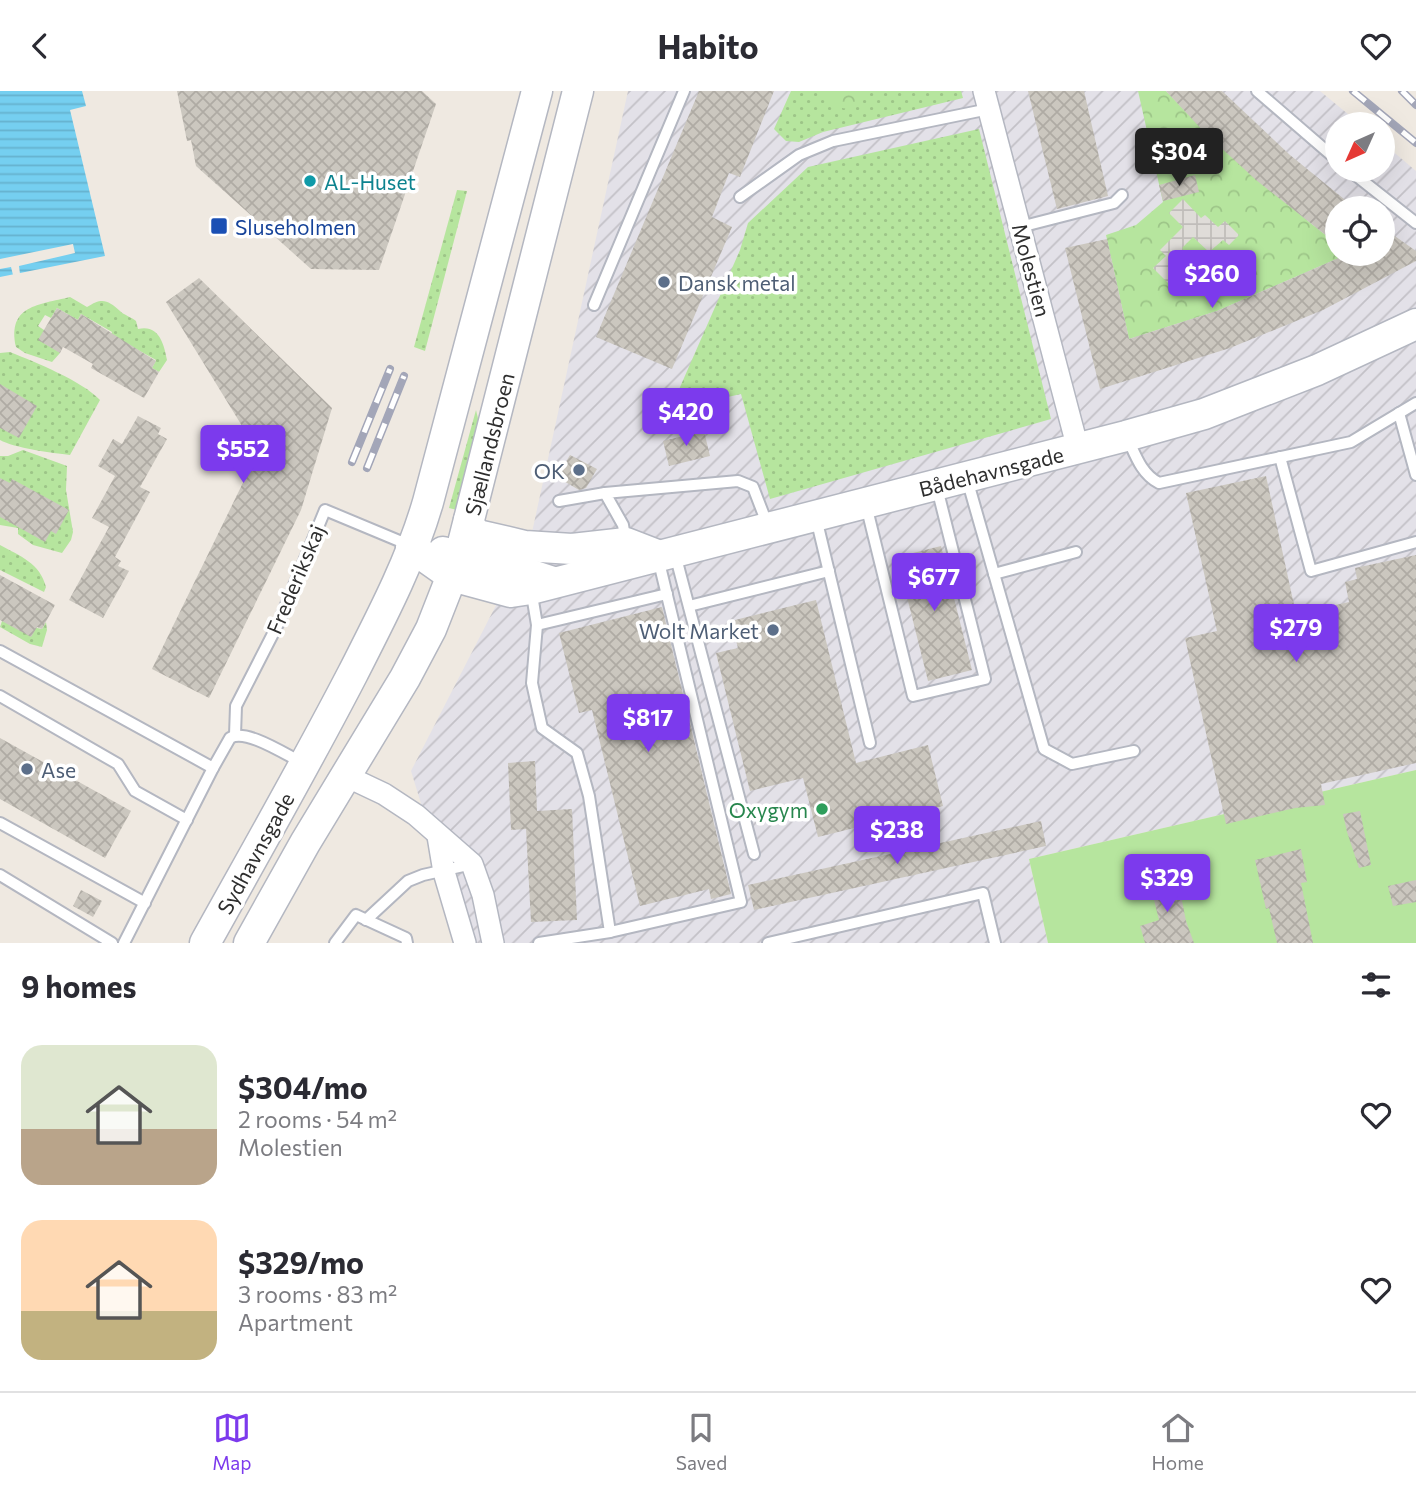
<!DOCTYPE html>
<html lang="en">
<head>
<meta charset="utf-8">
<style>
	body { margin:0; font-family:Commissioner,sans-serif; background:#f7f7f7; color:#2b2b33; height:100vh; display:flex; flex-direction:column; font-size:26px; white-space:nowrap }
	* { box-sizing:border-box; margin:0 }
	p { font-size:23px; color:#7c7c81 }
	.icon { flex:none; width:38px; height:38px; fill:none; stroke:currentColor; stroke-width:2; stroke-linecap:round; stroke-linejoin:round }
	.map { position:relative; height:852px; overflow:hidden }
	.side { display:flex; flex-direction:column; background:#fff; flex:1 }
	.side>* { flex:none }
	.needle { width:46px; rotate:225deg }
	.controls { position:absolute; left:1325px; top:21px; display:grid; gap:14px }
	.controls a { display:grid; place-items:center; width:70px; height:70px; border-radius:50%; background:#fff; box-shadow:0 7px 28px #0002; font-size:35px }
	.price { position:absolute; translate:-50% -60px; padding:0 16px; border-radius:7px; background:#7c3aed; color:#fff; font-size:23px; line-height:46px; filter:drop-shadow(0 2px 4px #0008) }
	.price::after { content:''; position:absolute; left:50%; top:42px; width:21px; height:16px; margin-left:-10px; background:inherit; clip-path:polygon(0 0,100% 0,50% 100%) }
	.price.selected { background:#222; color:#fff }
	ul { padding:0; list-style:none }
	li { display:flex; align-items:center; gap:21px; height:175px; padding:0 21px }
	li span { display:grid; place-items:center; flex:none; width:196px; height:140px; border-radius:21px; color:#555 }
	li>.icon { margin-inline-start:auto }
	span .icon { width:84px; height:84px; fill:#fffc; stroke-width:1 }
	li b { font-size:30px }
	h2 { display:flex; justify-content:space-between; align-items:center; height:84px; padding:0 21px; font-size:30px }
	header { display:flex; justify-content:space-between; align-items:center; height:91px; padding:0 21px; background:#fff; font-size:32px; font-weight:700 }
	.tab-bar { display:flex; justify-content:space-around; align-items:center; height:98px; border-top:2px solid #e1e1e2; background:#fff; font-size:19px; color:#7c7c81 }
	.tab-bar a { display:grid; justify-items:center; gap:4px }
	.tab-bar .selected { color:#7c3aed }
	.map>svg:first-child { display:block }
	.industrial { fill:url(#industrial-furrows); fill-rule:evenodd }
	.grass { fill:url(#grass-dots) }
	.park { fill:url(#park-crowns) }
	.garden { fill:#b6e59e }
	.plaza { fill:url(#plaza-grid) }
	.water { fill:url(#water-rules) }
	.pier { fill:#efe9e1 }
	.building { fill:url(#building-cross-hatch) }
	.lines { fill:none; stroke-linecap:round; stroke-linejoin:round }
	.lane-casing { stroke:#b4b7c1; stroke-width:14 }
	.street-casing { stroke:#b4b7c1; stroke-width:24 }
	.secondary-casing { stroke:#b4b7c1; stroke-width:33 }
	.lane { stroke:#fff; stroke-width:10 }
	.street { stroke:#fff; stroke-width:21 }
	.secondary { stroke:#fff; stroke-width:30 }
	.rail-casing { stroke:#a3a6b8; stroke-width:8 }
	.rail { stroke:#fff; stroke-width:5; stroke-dasharray:16; stroke-linecap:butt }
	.culture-dot { fill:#0f9aa8; stroke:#fff; stroke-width:2.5 }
	.transit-dot { fill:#1a4fb4; stroke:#fff; stroke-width:2.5 }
	.service-dot { fill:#5c6f8a; stroke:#fff; stroke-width:2.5 }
	.leisure-dot { fill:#2e9e5b; stroke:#fff; stroke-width:2.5 }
	.labels { text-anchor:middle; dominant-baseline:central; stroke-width:7; stroke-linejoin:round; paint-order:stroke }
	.culture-label { font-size:21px; fill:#0d838f; stroke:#fff; text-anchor:start }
	.transit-label { font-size:21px; fill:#164399; stroke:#fff; text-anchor:start }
	.street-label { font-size:21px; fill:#2e2e2e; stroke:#fff }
	.service-label { font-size:21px; fill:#4e5e75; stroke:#fff; text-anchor:start }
	.leisure-label { font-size:21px; fill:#27864d; stroke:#fff; text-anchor:end }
</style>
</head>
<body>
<header><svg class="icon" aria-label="back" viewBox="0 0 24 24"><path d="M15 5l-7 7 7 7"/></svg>Habito<svg class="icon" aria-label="heart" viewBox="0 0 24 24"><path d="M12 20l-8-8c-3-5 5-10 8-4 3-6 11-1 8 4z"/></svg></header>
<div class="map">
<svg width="1416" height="852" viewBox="0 0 1416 852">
	<defs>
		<pattern id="industrial-furrows" width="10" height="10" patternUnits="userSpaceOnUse" patternTransform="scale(1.75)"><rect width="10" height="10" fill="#e3e1e8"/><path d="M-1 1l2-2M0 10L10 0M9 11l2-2" fill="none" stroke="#c3c1c7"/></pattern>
		<pattern id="grass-dots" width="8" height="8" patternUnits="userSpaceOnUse" patternTransform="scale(1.75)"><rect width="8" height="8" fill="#b6e59e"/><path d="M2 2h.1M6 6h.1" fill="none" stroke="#9dc588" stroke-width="1.8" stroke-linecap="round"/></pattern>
		<pattern id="park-crowns" width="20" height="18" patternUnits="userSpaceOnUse" patternTransform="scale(1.75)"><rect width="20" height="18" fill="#b6e59e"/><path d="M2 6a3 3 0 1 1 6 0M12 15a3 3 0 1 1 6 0" fill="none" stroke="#9dc588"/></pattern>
		<pattern id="plaza-grid" width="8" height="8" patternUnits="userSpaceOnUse" patternTransform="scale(1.75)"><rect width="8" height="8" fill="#dfdcd8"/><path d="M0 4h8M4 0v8" fill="none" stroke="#c0bdba"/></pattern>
		<pattern id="water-rules" width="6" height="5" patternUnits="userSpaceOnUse" patternTransform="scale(1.75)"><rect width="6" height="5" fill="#75cff0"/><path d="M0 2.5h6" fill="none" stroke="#66b2ce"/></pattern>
		<pattern id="building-cross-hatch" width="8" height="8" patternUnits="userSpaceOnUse" patternTransform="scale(1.75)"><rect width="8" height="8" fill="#cbc7bf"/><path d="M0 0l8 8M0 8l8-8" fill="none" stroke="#afaba4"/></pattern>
	</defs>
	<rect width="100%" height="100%" fill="#efe9e1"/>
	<!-- industrial -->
	<path class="industrial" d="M628 0H1320L1360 33H1337V79H1382L1383 52 1416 80V679L1029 768 1048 852H464L411 680 531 446ZM1337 117H1382V163H1337Z"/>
	<!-- grass -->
	<g class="grass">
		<polygon points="791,0 961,0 963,7 823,41 799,51 786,50 774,38"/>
		<polygon points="979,38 1051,328 770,408 741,303 670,319 740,159 748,132 808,76"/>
		<polygon points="457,99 467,100 425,260 414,256"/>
		<path d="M70 206 87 216C102 206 108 209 120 220 124 224 131 226 136 230L138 238C159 233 164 253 167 269L159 281 152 277 156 269 111 244 112 241 81 223 78 229 57 217 51 227 45 224 38 235 44 239 60 262 52 271 25 262 16 256C7 214 39 214 70 206Z"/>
		<path d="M10 261C35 271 82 290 100 309L70 364C52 362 14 357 0 349V262Z"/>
		<polygon points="476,319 481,340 461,420 449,417"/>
		<polygon points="23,359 67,375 66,399 73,441 71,449 62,462 33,454 18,443 18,437 0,434 0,365 8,365"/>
		<path d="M0 454C20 465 40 472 46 496L44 501 0 479Z"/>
		<polygon points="2,530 42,538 46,531 47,539 42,556 30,553 0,536"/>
	</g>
	<!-- park -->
	<g class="park">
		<path d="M816 0H861L863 8 855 17C839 20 826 12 816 0Z"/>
		<path d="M1138 0H1166C1221 58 1274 104 1337 153V163H1348L1217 220 1129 248 1106 144 1136 134 1163 111Z"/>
	</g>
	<!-- garden -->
	<polygon class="garden" points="1416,679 1416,852 1048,852 1029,768"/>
	<!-- plaza -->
	<polygon class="plaza" points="1183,108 1201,127 1205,124 1218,136 1225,130 1239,144 1229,154 1223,149 1209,161 1193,146 1182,157 1191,168 1183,176 1178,171 1173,176 1187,191 1177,201 1153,177 1166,165 1160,159 1183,136 1169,122"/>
	<!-- water -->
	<polygon class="water" points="0,0 82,0 86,15 70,19 105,165 0,186"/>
	<!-- pier -->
	<polygon class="pier" points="73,153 75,162 19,175 20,183 13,184 11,176 0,178 0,168"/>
	<!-- building -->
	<g class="building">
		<polygon points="177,0 422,0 436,13 379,179 311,178 196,75 191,49 187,50"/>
		<polygon points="699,0 774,0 740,86 729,82 712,126 732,136 672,278 596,246"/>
		<polygon points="1028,0 1084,0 1108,105 1057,118"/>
		<polygon points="1166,0 1222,0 1290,64 1355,117 1337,117 1337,153 1256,89 1205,42"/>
		<polygon points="1195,84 1199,101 1163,110 1159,94"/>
		<polygon points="1382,136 1416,160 1416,170 1323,219 1230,257 1100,298 1065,157 1107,148 1129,248 1217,220 1348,163 1382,163"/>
		<polygon points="199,187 332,317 301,419 209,607 152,578 258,361 166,211"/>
		<polygon points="57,217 78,229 81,223 156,270 152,277 159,281 144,307 91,277 93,273 63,256 60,262 38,249"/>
		<polygon points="0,293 37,315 19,347 0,337"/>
		<polygon points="138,325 161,337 158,343 167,348 140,396 150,401 115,466 121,470 118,475 129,480 103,527 69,509 109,436 92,427 115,385 98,375 113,348 122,353"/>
		<polygon points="704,340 710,365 669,375 663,350"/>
		<polygon points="570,364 597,378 586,397 579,399 557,386"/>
		<polygon points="1266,385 1296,523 1349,511 1345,491 1357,488 1355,477 1416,464 1416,672 1321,693 1325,714 1295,717 1226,733 1185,547 1217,540 1186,402"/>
		<polygon points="0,387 10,392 12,388 69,419 56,443 51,440 45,451 0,426"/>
		<polygon points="941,455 972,579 928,590 897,466"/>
		<polygon points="0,484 55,514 42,538 37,536 31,546 0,529"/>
		<polygon points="816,509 856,672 928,654 943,715 818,746 803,687 750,700 716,562 738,557 731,530"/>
		<polygon points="662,516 731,803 711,808 709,798 640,815 592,619 579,622 559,542"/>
		<polygon points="0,647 131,720 105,767 0,708"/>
		<polygon points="535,670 537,720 572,718 577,829 531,831 526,738 511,739 508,672"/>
		<polygon points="1360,720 1371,774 1359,777 1347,741 1343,723"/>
		<polygon points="1041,730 1046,755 754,819 748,794"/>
		<polygon points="1301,758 1307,791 1301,792 1313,852 1277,852 1269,817 1266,818 1255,769"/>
		<polygon points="1177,784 1186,830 1194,852 1145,852 1140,835 1159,829 1149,789"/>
		<polygon points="1416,789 1416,811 1393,815 1388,795"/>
		<polygon points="81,799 102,810 93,826 73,815"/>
	</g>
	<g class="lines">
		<!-- lane casing -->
		<g class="lane-casing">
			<g id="lane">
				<polyline points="1257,0 1337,69"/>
				<polyline points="1349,79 1416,132"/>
				<polyline points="740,106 799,64 833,50 989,18"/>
				<polyline points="1020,136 1114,112 1122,104"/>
				<polyline points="594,214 684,0"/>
				<polyline points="1399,322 1416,384"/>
				<path d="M1127 346C1135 363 1141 383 1159 392L1351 351 1416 312"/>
				<polyline points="1280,366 1311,480 1416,451"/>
				<polyline points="967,388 1044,658 1072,673 1134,660"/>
				<polyline points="559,410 605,402"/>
				<polyline points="866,414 913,605 985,588 937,397"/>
				<polyline points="816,427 870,652"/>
				<polyline points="626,451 623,434 605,402 738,390 753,396 768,435"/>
				<polyline points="675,463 754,763"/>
				<polyline points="994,483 1076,461"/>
				<polyline points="531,498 537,534 532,592 542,637 577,662 589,705 610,841 539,852"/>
				<polyline points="689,515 829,480"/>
				<polyline points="537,534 667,503"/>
				<polyline points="0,560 213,677"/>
				<polyline points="0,605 118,673 135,700 187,729"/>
				<polyline points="235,644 236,615 279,531 325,419 409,454"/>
				<polyline points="0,732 145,812"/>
				<polyline points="0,784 112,852"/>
				<polyline points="366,829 408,790 423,784 472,773"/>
				<polyline points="610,841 741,811 658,467"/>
				<path d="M124 852 213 677 230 647C246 637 286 664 303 672"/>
				<polyline points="335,852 356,824 406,847 407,852"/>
				<polyline points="768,852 983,802 995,852"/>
			</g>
		</g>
		<!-- street casing -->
		<g class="street-casing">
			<g id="street">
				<polyline points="984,0 1078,358"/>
				<polyline points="346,685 384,703 416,724 472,773 483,804 493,852"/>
				<polyline points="438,745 444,781 465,852"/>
			</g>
		</g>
		<!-- secondary casing -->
		<g class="secondary-casing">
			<g id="secondary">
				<polyline points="469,429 469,436 478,444 525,455 572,458 626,452 657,464"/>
				<polyline points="411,456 452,485 511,501 531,498 1126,345 1204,323 1317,279 1416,233"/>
				<polyline points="443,461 504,475 553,491"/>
				<path d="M205 852C255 762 306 673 353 582 381 527 411 470 428 411L537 0"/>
				<polyline points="249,852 305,752 405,587 431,538 460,464 578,0"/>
			</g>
		</g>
		<!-- lane -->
		<use href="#lane" class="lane"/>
		<!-- street -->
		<use href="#street" class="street"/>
		<!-- secondary -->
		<use href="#secondary" class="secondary"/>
		<!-- rail casing -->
		<g class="rail-casing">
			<g id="rail">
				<polyline points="1353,0 1416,52"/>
				<polyline points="1402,0 1416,14"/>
				<polyline points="352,371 390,278"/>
				<polyline points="367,377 404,285"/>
			</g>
		</g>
		<!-- rail -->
		<use href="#rail" class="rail"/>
	</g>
	<!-- markers -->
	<circle class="culture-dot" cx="310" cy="90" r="7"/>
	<rect class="transit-dot" x="210" y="126" width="18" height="18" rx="3.5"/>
	<g class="service-dot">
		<circle cx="664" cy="191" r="7"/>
		<circle cx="579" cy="379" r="7"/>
		<circle cx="773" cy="539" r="7"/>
		<circle cx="27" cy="678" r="7"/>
	</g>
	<circle class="leisure-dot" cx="822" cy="718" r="7"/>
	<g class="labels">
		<!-- culture labels -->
		<g class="culture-label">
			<text x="324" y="90">AL-Huset</text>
		</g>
		<!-- transit labels -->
		<g class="transit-label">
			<text x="235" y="135">Sluseholmen</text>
		</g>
		<!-- street labels -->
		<g class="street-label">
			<text transform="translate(1032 179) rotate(75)">Molestien</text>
			<text transform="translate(489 353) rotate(-76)">Sjællandsbroen</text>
			<text transform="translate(991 380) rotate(-14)">Bådehavnsgade</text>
			<text transform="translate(295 488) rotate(-67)">Frederikskaj</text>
			<text transform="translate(255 762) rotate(-61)">Sydhavnsgade</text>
		</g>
		<!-- service labels -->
		<g class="service-label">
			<text x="678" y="191">Dansk metal</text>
			<text x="565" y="379" text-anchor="end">OK</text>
			<text x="759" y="539" text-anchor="end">Wolt Market</text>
			<text x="41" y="678">Ase</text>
		</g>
		<!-- leisure labels -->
		<g class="leisure-label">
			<text x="808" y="718">Oxygym</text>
		</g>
	</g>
</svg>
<div class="controls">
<a><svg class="needle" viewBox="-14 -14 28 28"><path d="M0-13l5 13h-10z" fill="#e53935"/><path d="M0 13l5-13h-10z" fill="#7c7c81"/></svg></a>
<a><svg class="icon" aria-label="locate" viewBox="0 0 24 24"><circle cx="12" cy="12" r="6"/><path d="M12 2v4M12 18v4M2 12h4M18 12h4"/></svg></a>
</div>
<b class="price selected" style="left:1179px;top:97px">$304</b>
<b class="price" style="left:1212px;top:219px">$260</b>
<b class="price" style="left:686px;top:357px">$420</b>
<b class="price" style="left:243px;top:394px">$552</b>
<b class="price" style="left:934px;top:522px">$677</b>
<b class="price" style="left:1296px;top:573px">$279</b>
<b class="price" style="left:648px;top:663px">$817</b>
<b class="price" style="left:897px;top:775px">$238</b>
<b class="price" style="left:1167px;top:823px">$329</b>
</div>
<section class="side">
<h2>9 homes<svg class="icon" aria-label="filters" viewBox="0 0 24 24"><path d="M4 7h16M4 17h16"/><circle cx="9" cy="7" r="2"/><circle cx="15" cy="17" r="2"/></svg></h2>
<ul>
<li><span style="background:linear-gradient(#dfe7d0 60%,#b9a48a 0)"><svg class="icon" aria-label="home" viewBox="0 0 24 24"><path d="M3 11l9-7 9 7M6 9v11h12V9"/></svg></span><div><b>$304/mo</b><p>2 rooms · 54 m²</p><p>Molestien</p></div><svg class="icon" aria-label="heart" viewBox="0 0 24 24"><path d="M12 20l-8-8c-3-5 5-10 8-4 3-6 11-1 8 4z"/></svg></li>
<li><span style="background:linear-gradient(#ffd9b3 65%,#c2b280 0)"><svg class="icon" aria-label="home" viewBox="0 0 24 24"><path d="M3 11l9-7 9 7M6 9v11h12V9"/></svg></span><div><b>$329/mo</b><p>3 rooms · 83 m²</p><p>Apartment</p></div><svg class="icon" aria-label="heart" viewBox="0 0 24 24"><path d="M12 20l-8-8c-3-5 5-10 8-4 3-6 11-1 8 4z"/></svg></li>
</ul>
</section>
<nav class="tab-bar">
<a class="selected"><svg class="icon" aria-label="map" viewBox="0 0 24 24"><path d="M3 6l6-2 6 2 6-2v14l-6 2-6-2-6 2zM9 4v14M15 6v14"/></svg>Map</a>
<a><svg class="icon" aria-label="saved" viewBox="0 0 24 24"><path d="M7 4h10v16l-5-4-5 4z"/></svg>Saved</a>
<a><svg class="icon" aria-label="home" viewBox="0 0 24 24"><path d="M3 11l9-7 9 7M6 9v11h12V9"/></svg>Home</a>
</nav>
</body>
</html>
